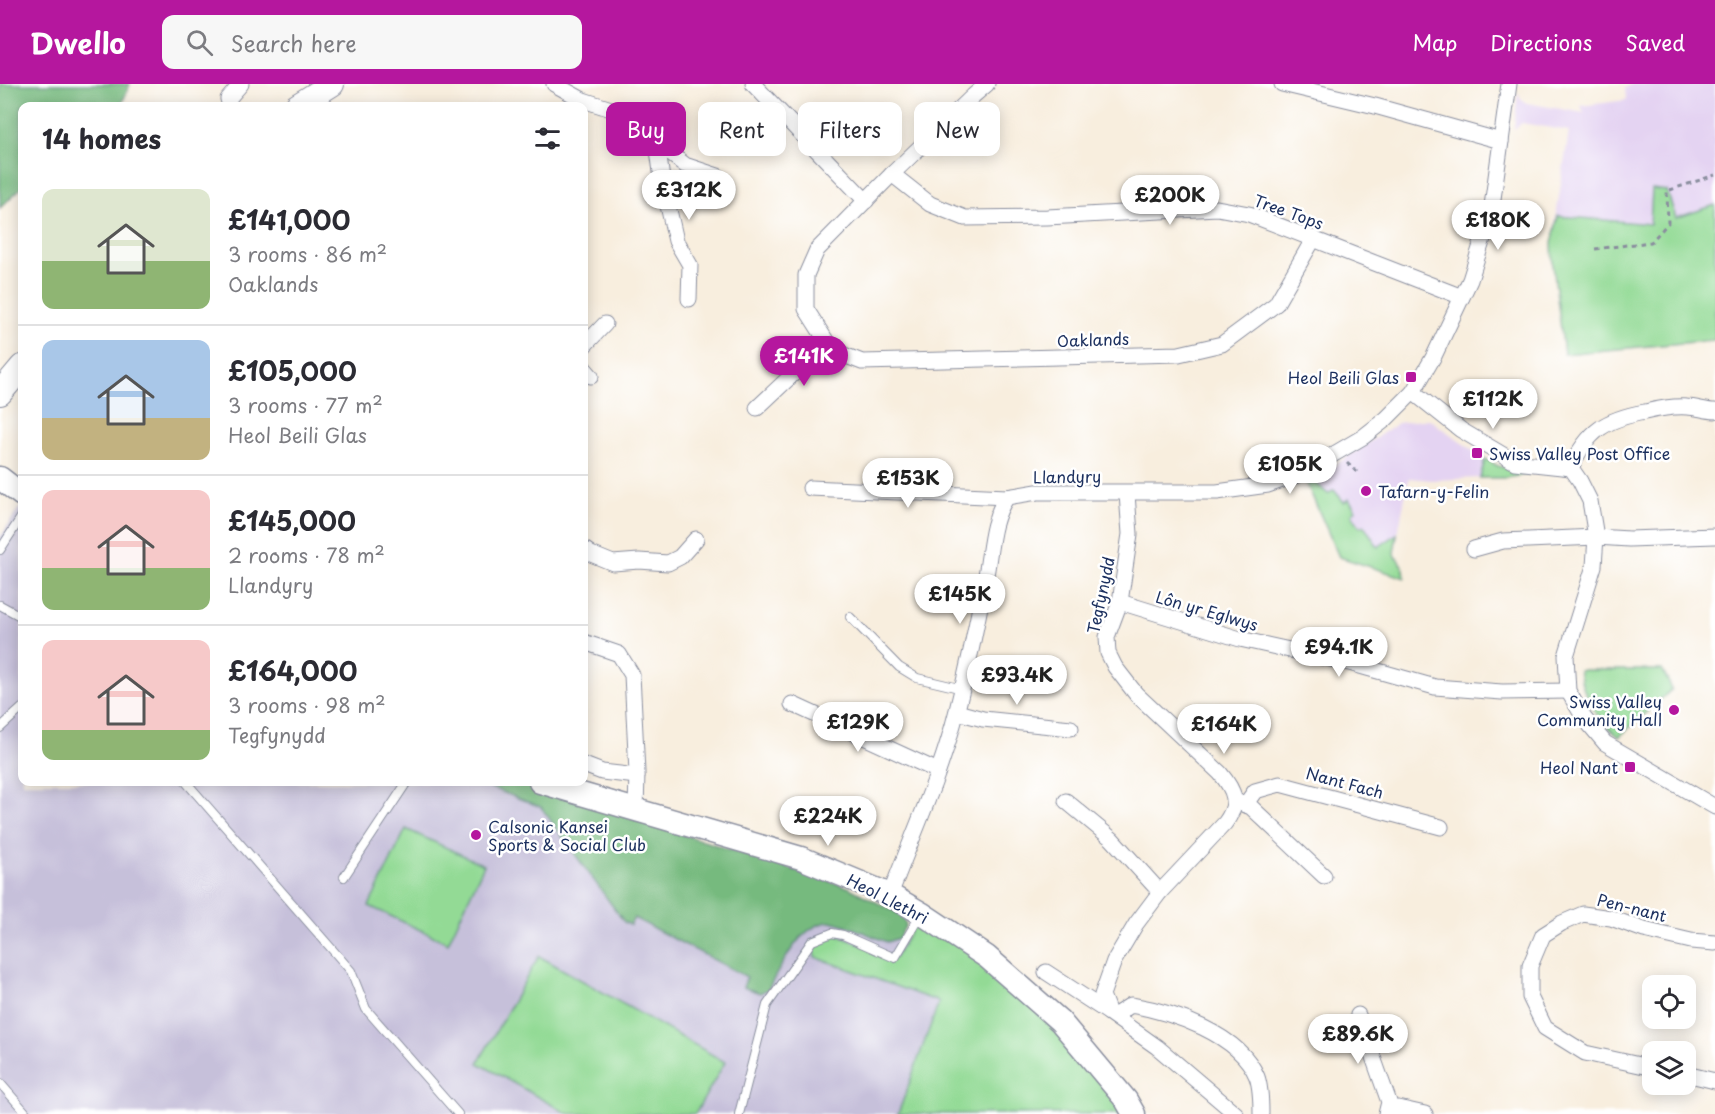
<!DOCTYPE html>
<html lang="en">
<head>
<meta charset="utf-8">
<style>
	body { margin:0; font-family:"Playpen Sans",sans-serif; background:#f7f7f7; color:#2b2b33; height:100vh; display:flex; flex-direction:column; font-size:22px; white-space:nowrap }
	* { box-sizing:border-box; margin:0 }
	p { font-size:20px; color:#7c7c81 }
	.icon { flex:none; width:33px; height:33px; fill:none; stroke:currentColor; stroke-width:2; stroke-linecap:round; stroke-linejoin:round }
	.map { position:relative; flex:1; overflow:hidden }
	.side { position:absolute; left:18px; top:18px; width:570px; height:684px; display:flex; flex-direction:column; background:#fff; border-radius:12px; box-shadow:0 3px 15px #0003 }
	.side>* { flex:none }
	.guide { position:absolute; left:606px; top:18px; width:570px; height:54px; display:flex; gap:12px }
	.controls { position:absolute; left:1642px; top:891px; display:grid; gap:12px }
	.controls a { display:grid; place-items:center; width:54px; height:54px; border-radius:12px; background:#fff; box-shadow:0 3px 15px #0003; font-size:30px }
	.price { position:absolute; translate:-50% -51px; padding:0 14px; border-radius:21px; background:#fff; color:#222; font-size:20px; line-height:39px; filter:drop-shadow(0 2px 3px #0008) }
	.price::after { content:''; position:absolute; left:50%; top:36px; width:18px; height:14px; margin-left:-9px; background:inherit; clip-path:polygon(0 0,100% 0,50% 100%) }
	.price.on { background:#b5179e; color:#fff }
	ul { padding:0; list-style:none }
	li { display:flex; align-items:center; gap:18px; height:150px; padding:0 24px }
	li+li { border-top:2px solid #e1e1e2 }
	li span { display:grid; place-items:center; flex:none; width:168px; height:120px; border-radius:12px; color:#555 }
	li>.icon { margin-inline-start:auto }
	span .icon { width:72px; height:72px; fill:#fffc; stroke-width:1 }
	li b { font-size:26px }
	h2 { display:flex; justify-content:space-between; align-items:center; height:72px; padding:0 24px; font-size:26px }
	.pill { padding:0 21px; border-radius:12px; background:#fff; box-shadow:0 3px 15px #0003; font-size:21px; line-height:54px }
	.pill.on { background:#b5179e; color:#fff }
	header { display:flex; align-items:center; gap:36px; box-sizing:border-box; height:84px; padding:0 30px; background:#b5179e; color:#fff }
	header strong { font-size:28px }
	nav { display:flex; gap:33px; margin-inline-start:auto; font-size:21px }
	.search { width:420px; height:54px; background:#f7f7f7; display:flex; align-items:center; gap:15px; box-sizing:border-box; padding:0 21px; border-radius:12px; color:#7c7c81; font-size:22px }
	.map>svg:first-child { display:block }
	.built { fill:#e4d3f2 }
	.industrial { fill:#c6c0da }
	.green { fill:#93da95; stroke:#57847a; stroke-width:1.5 }
	.forest { fill:#76ba7e; stroke:#48746e; stroke-width:1.5 }
	.lines { fill:none; stroke-linecap:round; stroke-linejoin:round }
	.lane-casing { stroke:#8a8e9e; stroke-width:10 }
	.street-casing { stroke:#8a8e9e; stroke-width:17 }
	.secondary-casing { stroke:#8a8e9e; stroke-width:25 }
	.primary-casing { stroke:#8a8e9e; stroke-width:26 }
	.path { stroke:#8a8e9e; stroke-width:3; stroke-dasharray:4.5 4.5; stroke-linecap:butt }
	.lane { stroke:#fff; stroke-width:8 }
	.street { stroke:#fff; stroke-width:15 }
	.secondary { stroke:#fff; stroke-width:22 }
	.primary { stroke:#fff; stroke-width:24 }
	.poi-dot { fill:#b5179e; stroke:#fff; stroke-width:2 }
	.labels { text-anchor:middle; dominant-baseline:central; stroke-width:5; stroke-linejoin:round; paint-order:stroke }
	.street-label { font-size:16px; fill:#1b2f5e; stroke:#fff }
	.poi-label { font-size:16px; fill:#1b2f5e; stroke:#fff; text-anchor:end }
</style>
</head>
<body>
<header>
<strong>Dwello</strong>
<div class="search"><svg class="icon" aria-label="search" viewBox="0 0 24 24"><circle cx="10" cy="10" r="6"/><path d="M15 15l6 6"/></svg>Search here</div>
<nav><a>Map</a><a>Directions</a><a>Saved</a></nav>
</header>
<div class="map">
<svg width="1715" height="1030" viewBox="0 0 1715 1030">
	<rect width="100%" height="100%" fill="#fff"/>
	<filter id="ink" filterUnits="userSpaceOnUse"><feTurbulence type="fractalNoise" baseFrequency=".0167" numOctaves="2"/><feDisplacementMap in="SourceGraphic" scale="12" xChannelSelector="R" yChannelSelector="G"/><feConvolveMatrix kernelMatrix="1 2 1 2 8 2 1 2 1" color-interpolation-filters="sRGB"/></filter>
	<filter id="wash" filterUnits="userSpaceOnUse"><feTurbulence type="fractalNoise" baseFrequency=".008" numOctaves="4" result="noise"/><feDisplacementMap in="SourceGraphic" scale="24" xChannelSelector="R" yChannelSelector="G"/><feGaussianBlur stdDeviation="1.35" result="paint"/><feColorMatrix in="noise" values="0 0 0 0 0 0 0 0 0 0 0 0 0 0 0 0 0 1.4 0 .05"/><feComposite in="paint" operator="in"/></filter>
	<g filter="url(#wash)">
		<rect width="100%" height="100%" fill="#f8eede"/>
		<!-- built -->
		<g class="built">
			<polygon points="1632,0 1715,0 1715,256 1564,270 1553,181 1552,159 1569,47 1522,39 1514,45 1518,8 1521,15 1526,19 1584,29 1581,22 1626,16 1625,4"/>
			<polygon points="1429,335 1485,375 1480,394 1432,396 1409,394 1394,469 1404,485 1405,494 1339,473 1306,398 1331,384 1398,339"/>
		</g>
		<!-- industrial -->
		<polygon class="industrial" points="19,424 22,425 22,698 501,698 796,785 826,798 899,852 956,886 909,1030 0,1030 0,454"/>
		<!-- green -->
		<g class="green">
			<polygon points="1652,105 1667,107 1676,134 1715,121 1715,256 1564,270 1553,181 1552,159 1558,132 1650,140"/>
			<polygon points="1485,375 1498,382 1529,390 1506,394 1480,394"/>
			<polygon points="1306,398 1316,399 1328,410 1334,406 1344,418 1349,415 1356,426 1352,430 1360,443 1364,441 1378,463 1397,450 1394,469 1404,485 1405,494 1339,473"/>
			<path d="M1579 586H1662L1672 605 1619 653C1596 634 1584 616 1579 586Z"/>
			<polygon points="406,745 484,781 448,859 369,822"/>
			<polygon points="921,829 987,873 1134,1030 898,1030 939,918 815,873 812,857 832,849 895,874"/>
			<polygon points="539,872 725,978 695,1030 568,1030 478,979"/>
		</g>
		<!-- forest -->
		<g class="forest">
			<polygon points="0,0 130,0 121,22 22,22 22,103 0,124"/>
			<path d="M476 698H519L848 803 903 832 906 841 899 854 887 858C876 854 844 839 834 838 801 836 782 882 768 905L760 909 743 903 747 893 634 834 630 841 624 838 541 723Z"/>
		</g>
	</g>
	<g filter="url(#ink)">
		<g class="lines">
			<!-- lane casing -->
			<g class="lane-casing">
				<g id="lane">
					<polyline points="0,466 22,432"/>
					<polyline points="0,521 22,533"/>
					<polyline points="850,533 899,583 917,594 963,605"/>
					<polyline points="0,644 22,624"/>
					<polyline points="186,698 351,887 366,925 458,1030"/>
					<polyline points="344,793 407,698"/>
					<polyline points="0,999 27,1030"/>
					<polyline points="739,1030 767,921 812,857 832,849 843,851 895,874 921,830"/>
				</g>
			</g>
			<!-- street casing -->
			<g class="street-casing">
				<g id="street">
					<polyline points="554,0 583,16 633,32 657,59 685,81 718,92"/>
					<polyline points="753,0 866,117"/>
					<polyline points="987,0 973,12 892,90 817,166 806,191 806,225 827,258 844,271 862,278 1179,270 1222,260 1276,220 1314,154"/>
					<polyline points="1282,0 1375,22 1501,57"/>
					<polyline points="230,22 228,15 241,0"/>
					<polyline points="657,59 662,95 676,157 690,181 689,215"/>
					<polyline points="892,90 930,120 965,134 1047,133 1217,124 1249,130 1462,213"/>
					<polyline points="584,262 605,240"/>
					<polyline points="584,284 591,292"/>
					<polyline points="1413,308 1461,346 1515,378 1571,384 1580,397 1590,417 1596,453 1594,482 1566,572 1568,607 1584,634 1605,659 1715,723"/>
					<polyline points="757,324 827,258"/>
					<path d="M1571 384C1587 347 1606 335 1645 328 1658 325 1673 322 1687 323 1696 323 1706 327 1715 327"/>
					<polyline points="810,404 1007,413"/>
					<polyline points="584,465 591,470 613,479 639,477 668,479 680,473 696,455"/>
					<polyline points="1474,465 1503,457 1596,453 1629,455 1715,452"/>
					<polyline points="1120,518 1240,555 1353,580 1435,603 1502,608 1568,607"/>
					<polyline points="584,558 619,570 632,591 637,688 636,727"/>
					<polyline points="792,620 938,687"/>
					<polyline points="957,628 983,635 1071,644"/>
					<polyline points="584,681 602,688 637,692"/>
					<polyline points="1066,717 1112,755 1160,808"/>
					<polyline points="1238,718 1251,723 1324,792"/>
					<polyline points="1245,721 1255,707 1280,700 1441,743"/>
					<path d="M890 811C913 750 941 690 957 626 968 583 977 540 985 496 991 469 990 437 1007 413L1037 408H1217L1268 401 1300 390 1363 353 1386 335 1413 308 1434 272 1470 196 1491 129 1509 0"/>
					<polyline points="1046,888 1109,929 1157,963 1236,1030"/>
					<path d="M1109 929 1102 911 1114 877 1136 840 1160 808 1225 739C1240 719 1235 707 1220 689L1136 610 1115 583 1108 569 1107 553 1120 518 1130 450 1127 410"/>
					<polyline points="1358,931 1389,1018 1386,1030"/>
					<path d="M1114 932 1131 921C1172 928 1240 950 1257 993 1261 1004 1261 1018 1261 1030"/>
					<polyline points="1653,984 1585,969 1545,944 1530,913 1530,882 1543,851 1562,839 1583,830 1611,834 1644,846 1691,857 1715,859"/>
					<polyline points="1686,990 1715,997"/>
					<polyline points="1388,1030 1398,1024 1425,1030"/>
				</g>
			</g>
			<!-- secondary casing -->
			<g class="secondary-casing">
				<g id="secondary">
					<polyline points="0,394 22,411"/>
					<polyline points="540,698 801,774 890,811 921,829 987,873 1060,937 1126,1016 1134,1030"/>
				</g>
			</g>
			<!-- primary casing -->
			<g class="primary-casing">
				<g id="primary">
					<polyline points="297,22 332,0"/>
					<polyline points="0,309 22,283"/>
				</g>
			</g>
			<!-- path -->
			<g class="path">
				<polyline points="1595,165 1651,158 1668,139 1667,107 1715,91"/>
				<polyline points="1347,379 1357,388"/>
			</g>
			<!-- lane -->
			<use href="#lane" class="lane"/>
			<!-- street -->
			<use href="#street" class="street"/>
			<!-- secondary -->
			<use href="#secondary" class="secondary"/>
			<!-- primary -->
			<use href="#primary" class="primary"/>
		</g>
	</g>
	<!-- markers -->
	<g class="poi-dot">
		<rect x="1405" y="287" width="12" height="12" rx="3"/>
		<rect x="1471" y="363" width="12" height="12" rx="3"/>
		<circle cx="1366" cy="407" r="6"/>
		<circle cx="1674" cy="626" r="6"/>
		<rect x="1624" y="677" width="12" height="12" rx="3"/>
		<circle cx="476" cy="751" r="6"/>
	</g>
	<g class="labels">
		<!-- street labels -->
		<g class="street-label">
			<text transform="translate(1289 127) rotate(20)">Tree Tops</text>
			<text transform="translate(1093 255) rotate(-2)">Oaklands</text>
			<text transform="translate(1067 392) rotate(-1)">Llandyry</text>
			<text transform="translate(1100 511) rotate(-78)">Tegfynydd</text>
			<text transform="translate(1207 526) rotate(16)">Lôn yr Eglwys</text>
			<text transform="translate(1345 698) rotate(15)">Nant Fach</text>
			<text transform="translate(888 814) rotate(27)">Heol Llethri</text>
			<text transform="translate(1632 823) rotate(14)">Pen-nant</text>
		</g>
		<!-- poi labels -->
		<g class="poi-label">
			<text x="1399" y="293">Heol Beili Glas</text>
			<text x="1489" y="369" text-anchor="start">Swiss Valley Post Office</text>
			<text x="1378" y="407" text-anchor="start">Tafarn-y-Felin</text>
			<text x="1662" y="617">Swiss Valley<tspan x="1662" dy="18">Community Hall</tspan></text>
			<text x="1618" y="683">Heol Nant</text>
			<text x="488" y="742" text-anchor="start">Calsonic Kansei<tspan x="488" dy="18">Sports &amp; Social Club</tspan></text>
		</g>
	</g>
</svg>
<div class="controls">
<a><svg class="icon" aria-label="locate" viewBox="0 0 24 24"><circle cx="12" cy="12" r="6"/><path d="M12 2v4M12 18v4M2 12h4M18 12h4"/></svg></a>
<a><svg class="icon" aria-label="layers" viewBox="0 0 24 24"><path d="M12 4l9 5-9 5-9-5zM3 14l9 5 9-5"/></svg></a>
</div>
<b class="price" style="left:689px;top:137px">£312K</b>
<b class="price" style="left:1170px;top:142px">£200K</b>
<b class="price" style="left:1498px;top:167px">£180K</b>
<b class="price on" style="left:804px;top:303px">£141K</b>
<b class="price" style="left:1493px;top:346px">£112K</b>
<b class="price" style="left:1290px;top:411px">£105K</b>
<b class="price" style="left:908px;top:425px">£153K</b>
<b class="price" style="left:960px;top:541px">£145K</b>
<b class="price" style="left:1339px;top:594px">£94.1K</b>
<b class="price" style="left:1017px;top:622px">£93.4K</b>
<b class="price" style="left:858px;top:669px">£129K</b>
<b class="price" style="left:1224px;top:671px">£164K</b>
<b class="price" style="left:828px;top:763px">£224K</b>
<b class="price" style="left:1358px;top:981px">£89.6K</b>
<div class="guide">
<a class="pill on">Buy</a>
<a class="pill">Rent</a>
<a class="pill">Filters</a>
<a class="pill">New</a>
</div>
<section class="side">
<h2>14 homes<svg class="icon" aria-label="filters" viewBox="0 0 24 24"><path d="M4 7h16M4 17h16"/><circle cx="9" cy="7" r="2"/><circle cx="15" cy="17" r="2"/></svg></h2>
<ul>
<li><span style="background:linear-gradient(#dfe7d0 60%,#8fb573 0)"><svg class="icon" aria-label="home" viewBox="0 0 24 24"><path d="M3 11l9-7 9 7M6 9v11h12V9"/></svg></span><div><b>£141,000</b><p>3 rooms · 86 m²</p><p>Oaklands</p></div></li>
<li><span style="background:linear-gradient(#a9c7e8 65%,#c2b280 0)"><svg class="icon" aria-label="home" viewBox="0 0 24 24"><path d="M3 11l9-7 9 7M6 9v11h12V9"/></svg></span><div><b>£105,000</b><p>3 rooms · 77 m²</p><p>Heol Beili Glas</p></div></li>
<li><span style="background:linear-gradient(#f6c9c9 65%,#8fb573 0)"><svg class="icon" aria-label="home" viewBox="0 0 24 24"><path d="M3 11l9-7 9 7M6 9v11h12V9"/></svg></span><div><b>£145,000</b><p>2 rooms · 78 m²</p><p>Llandyry</p></div></li>
<li><span style="background:linear-gradient(#f6c9c9 75%,#8fb573 0)"><svg class="icon" aria-label="home" viewBox="0 0 24 24"><path d="M3 11l9-7 9 7M6 9v11h12V9"/></svg></span><div><b>£164,000</b><p>3 rooms · 98 m²</p><p>Tegfynydd</p></div></li>
</ul>
</section>
</div>
</body>
</html>
